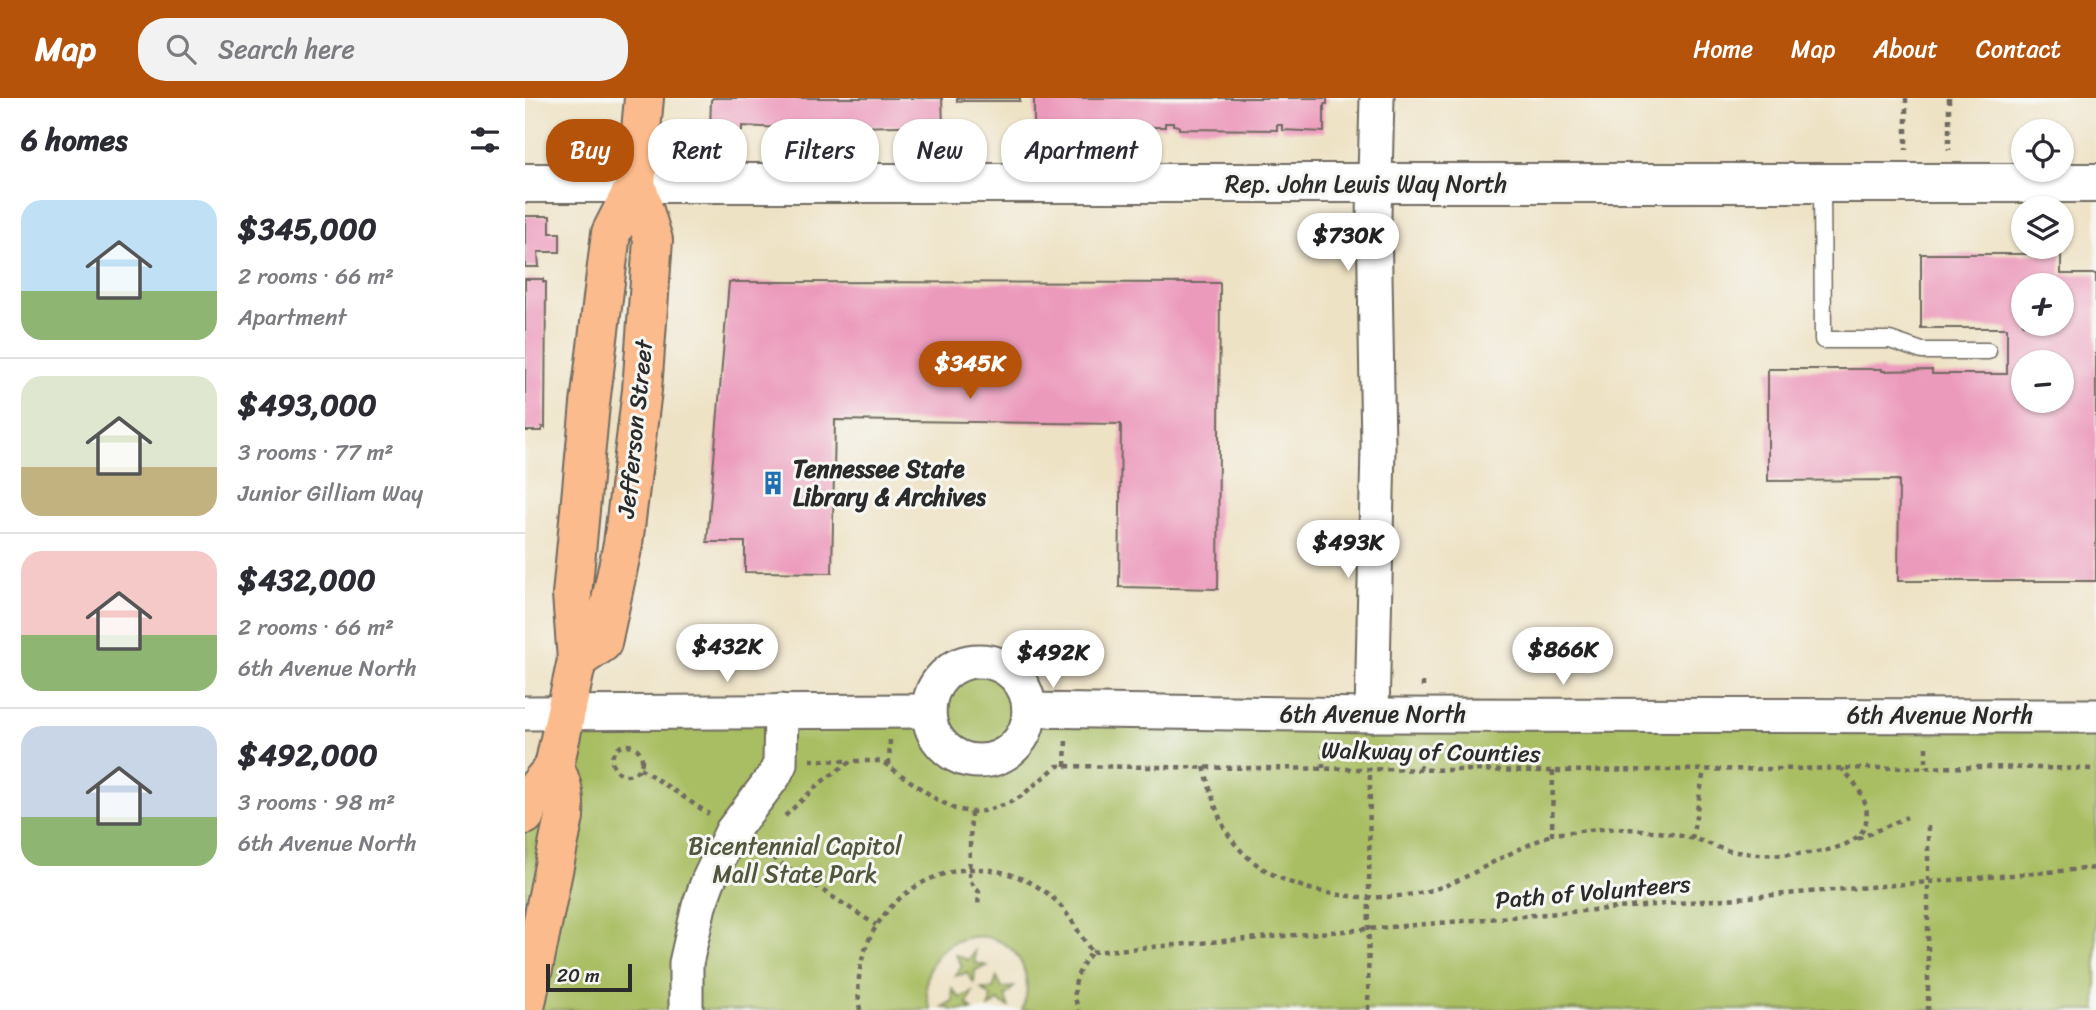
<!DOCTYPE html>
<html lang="en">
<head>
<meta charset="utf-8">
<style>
	body { margin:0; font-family:Sriracha,sans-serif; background:#f2f2f3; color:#2b2b33; height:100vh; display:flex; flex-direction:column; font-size:26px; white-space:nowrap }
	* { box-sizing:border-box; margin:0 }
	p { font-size:23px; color:#7c7c81 }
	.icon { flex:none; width:38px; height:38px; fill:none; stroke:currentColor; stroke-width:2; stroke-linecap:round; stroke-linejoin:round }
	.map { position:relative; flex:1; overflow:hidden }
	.panel { display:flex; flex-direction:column; background:#fff; width:525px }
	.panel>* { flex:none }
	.banner { position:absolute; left:21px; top:21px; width:665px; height:63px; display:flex; gap:14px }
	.tools { position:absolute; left:1486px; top:21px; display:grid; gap:14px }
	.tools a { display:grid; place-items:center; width:63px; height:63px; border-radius:50%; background:#fff; box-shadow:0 2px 5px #0004; font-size:35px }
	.scale { position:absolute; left:21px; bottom:18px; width:86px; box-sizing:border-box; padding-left:7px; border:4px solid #2b2b2b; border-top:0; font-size:19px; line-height:24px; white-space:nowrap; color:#2b2b2b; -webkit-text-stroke:5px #f6f6f2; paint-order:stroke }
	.price { position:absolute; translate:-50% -60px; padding:0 16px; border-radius:24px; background:#fff; color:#222; font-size:23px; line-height:46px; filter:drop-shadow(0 2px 4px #0008) }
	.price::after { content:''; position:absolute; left:50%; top:42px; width:21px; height:16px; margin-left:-10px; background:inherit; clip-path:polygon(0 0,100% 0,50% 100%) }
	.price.active { background:#b45309; color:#fff }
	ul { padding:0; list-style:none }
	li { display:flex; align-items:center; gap:21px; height:175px; padding:0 21px }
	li+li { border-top:2px solid #e1e1e2 }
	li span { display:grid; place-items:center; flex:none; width:196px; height:140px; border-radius:21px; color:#555 }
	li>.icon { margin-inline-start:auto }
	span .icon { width:84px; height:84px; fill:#fffc; stroke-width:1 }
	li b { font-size:30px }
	h2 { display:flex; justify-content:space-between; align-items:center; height:84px; padding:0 21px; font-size:30px }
	.pill { padding:0 24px; border-radius:28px; background:#fff; box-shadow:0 2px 5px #0004; font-size:24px; line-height:63px }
	.pill.active { background:#b45309; color:#fff }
	header { display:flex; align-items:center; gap:42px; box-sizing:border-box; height:98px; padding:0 35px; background:#b45309; color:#fff }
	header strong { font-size:33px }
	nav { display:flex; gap:38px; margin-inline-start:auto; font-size:24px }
	.search { width:490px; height:63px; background:#f2f2f3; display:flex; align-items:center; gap:18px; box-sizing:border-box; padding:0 24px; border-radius:28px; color:#7c7c81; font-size:26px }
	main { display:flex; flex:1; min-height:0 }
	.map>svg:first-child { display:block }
	.green { fill:#a9bd62; stroke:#6a7446; stroke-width:2 }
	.building { fill:#ec9abb; fill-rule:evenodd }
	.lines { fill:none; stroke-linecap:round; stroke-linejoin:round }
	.service-casing { stroke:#6f6b61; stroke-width:19 }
	.minor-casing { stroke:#6f6b61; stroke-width:37 }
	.tertiary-casing { stroke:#6f6b61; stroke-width:42 }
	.primary-casing { stroke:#6f6b61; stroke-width:42 }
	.path { stroke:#6f6b61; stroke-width:4.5; stroke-dasharray:5 5; stroke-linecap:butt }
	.service { stroke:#fff; stroke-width:16 }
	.minor { stroke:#fff; stroke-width:33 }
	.tertiary { stroke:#fff; stroke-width:38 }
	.primary { stroke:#fbbb8d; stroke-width:38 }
	.labels { text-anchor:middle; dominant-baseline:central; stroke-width:6; stroke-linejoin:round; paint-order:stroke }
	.street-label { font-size:24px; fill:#2b2b2b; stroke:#f6f6f2 }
	.poi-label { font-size:24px; font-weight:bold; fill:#2b2b2b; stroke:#f6f6f2; text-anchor:start }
	.park-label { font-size:24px; fill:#51573c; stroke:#f6f6f2 }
</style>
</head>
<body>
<header>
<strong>Map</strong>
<div class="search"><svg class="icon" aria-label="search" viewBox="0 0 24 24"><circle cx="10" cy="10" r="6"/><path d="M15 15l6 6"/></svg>Search here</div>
<nav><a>Home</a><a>Map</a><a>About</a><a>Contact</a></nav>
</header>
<main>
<section class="panel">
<h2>6 homes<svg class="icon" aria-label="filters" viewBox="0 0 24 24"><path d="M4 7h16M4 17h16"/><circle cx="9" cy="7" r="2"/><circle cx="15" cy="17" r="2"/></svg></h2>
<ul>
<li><span style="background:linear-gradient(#bfe0f5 65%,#8fb573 0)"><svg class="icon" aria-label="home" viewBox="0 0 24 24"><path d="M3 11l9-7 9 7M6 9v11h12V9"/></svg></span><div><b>$345,000</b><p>2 rooms · 66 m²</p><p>Apartment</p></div></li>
<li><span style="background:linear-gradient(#dfe7d0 65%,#c2b280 0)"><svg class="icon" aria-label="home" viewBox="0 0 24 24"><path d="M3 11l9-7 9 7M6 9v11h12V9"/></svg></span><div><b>$493,000</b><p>3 rooms · 77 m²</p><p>Junior Gilliam Way</p></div></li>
<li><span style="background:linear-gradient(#f6c9c9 60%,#8fb573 0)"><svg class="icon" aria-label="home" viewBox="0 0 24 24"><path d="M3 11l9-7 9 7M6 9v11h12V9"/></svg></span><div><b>$432,000</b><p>2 rooms · 66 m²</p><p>6th Avenue North</p></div></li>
<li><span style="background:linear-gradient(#c9d6e8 65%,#8fb573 0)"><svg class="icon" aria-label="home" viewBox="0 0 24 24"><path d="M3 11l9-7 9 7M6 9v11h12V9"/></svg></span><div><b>$492,000</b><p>3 rooms · 98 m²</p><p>6th Avenue North</p></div></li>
</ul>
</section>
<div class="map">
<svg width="1571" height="912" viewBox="0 0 1571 912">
	<rect width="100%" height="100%" fill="#f6f6f2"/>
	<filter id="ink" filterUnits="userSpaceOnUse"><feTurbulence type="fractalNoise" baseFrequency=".0143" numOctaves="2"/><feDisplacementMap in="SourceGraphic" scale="14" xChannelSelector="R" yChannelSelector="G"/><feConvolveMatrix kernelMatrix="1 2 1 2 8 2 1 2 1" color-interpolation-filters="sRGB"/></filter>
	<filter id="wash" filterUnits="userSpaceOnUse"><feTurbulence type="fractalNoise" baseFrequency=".00686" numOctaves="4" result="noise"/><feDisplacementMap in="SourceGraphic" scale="28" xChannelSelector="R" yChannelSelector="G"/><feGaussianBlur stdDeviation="1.57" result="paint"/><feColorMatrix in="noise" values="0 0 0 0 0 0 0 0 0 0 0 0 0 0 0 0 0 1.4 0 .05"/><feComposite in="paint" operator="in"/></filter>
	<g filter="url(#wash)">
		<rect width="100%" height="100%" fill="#eee2c4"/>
		<!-- green -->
		<g class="green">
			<path d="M456 563C479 566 493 578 502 599L1571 618V912H497C501 902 503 892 501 880 488 809 378 836 406 912H0V717L40 614 405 600C413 577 431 564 456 563Z"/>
			<polygon points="450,853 450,865 462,868 450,872 449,885 442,875 430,878 437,868 431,857 443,862"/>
			<polygon points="472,879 477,890 489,889 480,898 484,909 473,903 464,910 466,898 456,891 468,891"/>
			<polygon points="427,891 435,900 447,894 442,906 448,912 429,912 417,909 428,903"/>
		</g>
		<g id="blocks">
			<!-- building -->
			<g class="building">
				<polygon points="188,0 417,0 418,27 330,29 329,25 298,29 298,33 256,33 256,30 217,28 217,33 185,32 186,2"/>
				<rect x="432" y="0" width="63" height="3"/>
				<polygon points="509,0 802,0 802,6 799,6 799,34 757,32 757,27 752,27 752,32 654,31 654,28 648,27 648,25 640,25 640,29 592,29 592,32 555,33 555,30 509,30"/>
				<polygon points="0,118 25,118 25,135 35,135 35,154 13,154 14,169 0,169"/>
				<path d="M1396 156H1536V176H1571V483H1373L1374 382 1243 383V271H1357V273L1407 272V276H1482V230H1396ZM1498 187H1536V226H1498ZM1498 264H1536V303H1498Z"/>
				<polygon points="0,181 18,181 18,184 21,184 20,330 17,329 17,333 0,333"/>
				<polygon points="204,184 695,185 693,491 594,489 596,326 310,322 307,475 220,474 220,444 182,444"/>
			</g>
		</g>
	</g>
	<g filter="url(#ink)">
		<use href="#blocks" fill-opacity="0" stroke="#6f6b61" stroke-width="2"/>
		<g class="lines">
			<!-- service casing -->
			<g class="service-casing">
				<polyline id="service" points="1297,85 1298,242 1365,242 1397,253 1463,253"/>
			</g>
			<!-- minor casing -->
			<g class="minor-casing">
				<g id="minor">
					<circle cx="454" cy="613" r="50"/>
					<polyline points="504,612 847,617 1571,618"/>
					<polyline points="0,615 404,613"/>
					<polyline points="847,617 853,349 849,119 852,0"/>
					<polyline points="161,912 161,865 174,808 183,783 207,733 249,678 255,666 256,613"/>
				</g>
			</g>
			<!-- tertiary casing -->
			<g class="tertiary-casing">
				<polyline id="tertiary" points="0,85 1571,85"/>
			</g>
			<!-- primary casing -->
			<g class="primary-casing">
				<g id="primary">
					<polyline points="52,562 77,545 98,446 117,292 128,142 111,86"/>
					<polyline points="0,717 6,697 29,669 52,562 47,497 65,306 86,135 111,86 119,0"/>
					<path d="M0 910 39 719C40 699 38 686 29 669"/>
				</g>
			</g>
			<!-- path -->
			<g class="path">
				<polyline points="1381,0 1381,52"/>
				<polyline points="1424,0 1424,52"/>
				<polyline points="898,589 898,579"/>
				<circle cx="102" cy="662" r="15"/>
				<polyline points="1401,649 1401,670"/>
				<polyline points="285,662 325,663"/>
				<polyline points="364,667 365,641"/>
				<polyline points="540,668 541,641"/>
				<path d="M679 669C686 693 691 718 705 739 745 799 852 811 916 789 938 782 958 769 978 759 994 751 1011 744 1027 736"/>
				<polyline points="115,670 184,716"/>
				<polyline points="798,670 798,647"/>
				<polyline points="895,672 896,648"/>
				<path d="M1028 673 1027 736C1051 734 1077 729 1102 731 1122 732 1145 735 1165 740 1181 743 1195 752 1211 754 1240 758 1330 762 1340 727 1347 706 1331 685 1317 671"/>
				<polyline points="446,714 444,782 454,794 453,809"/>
				<polyline points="260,718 295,685 326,663 356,663 411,701 430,711 446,714 459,713 482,706 495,699 532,668 1028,673 1460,669 1571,671"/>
				<polyline points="1403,728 1403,912"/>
				<polyline points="1167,741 1179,672"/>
				<polyline points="1333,741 1382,719"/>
				<polyline points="231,749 351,827"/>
				<polyline points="567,854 1571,770"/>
				<path d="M335 912C319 811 425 735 513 789 541 806 549 829 567 854 553 871 544 890 554 912"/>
				<polyline points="843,912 845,671"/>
			</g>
			<!-- service -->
			<use href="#service" class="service"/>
			<!-- minor -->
			<use href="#minor" class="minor"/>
			<!-- tertiary -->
			<use href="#tertiary" class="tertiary"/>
			<!-- primary -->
			<use href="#primary" class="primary"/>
		</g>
	</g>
	<!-- icons -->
	<defs>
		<g id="building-bare" transform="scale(1.89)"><path d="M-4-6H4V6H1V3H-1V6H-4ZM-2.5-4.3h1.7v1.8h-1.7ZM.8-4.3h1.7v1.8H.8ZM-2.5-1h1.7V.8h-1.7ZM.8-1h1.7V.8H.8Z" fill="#1f6fb2" stroke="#f6f6f2" stroke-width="2.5" paint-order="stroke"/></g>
	</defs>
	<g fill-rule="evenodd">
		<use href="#building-bare" x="248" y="385"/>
	</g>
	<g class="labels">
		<!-- street labels -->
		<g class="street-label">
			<text x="841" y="86">Rep. John Lewis Way North</text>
			<text transform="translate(110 331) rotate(-84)">Jefferson Street</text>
			<text x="848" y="616">6th Avenue North</text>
			<text x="1415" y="617">6th Avenue North</text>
			<text transform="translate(906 654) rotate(1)">Walkway of Counties</text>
			<text transform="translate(1068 794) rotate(-5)">Path of Volunteers</text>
		</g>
		<!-- poi labels -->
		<g class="poi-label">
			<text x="268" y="371">Tennessee State<tspan x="268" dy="28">Library &amp; Archives</tspan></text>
		</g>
		<!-- park labels -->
		<g class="park-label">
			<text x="270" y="748">Bicentennial Capitol<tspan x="270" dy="28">Mall State Park</tspan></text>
		</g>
	</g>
</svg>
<div class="tools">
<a><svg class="icon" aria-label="locate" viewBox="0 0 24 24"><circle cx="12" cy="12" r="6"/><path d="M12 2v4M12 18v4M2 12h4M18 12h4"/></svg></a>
<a><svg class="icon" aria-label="layers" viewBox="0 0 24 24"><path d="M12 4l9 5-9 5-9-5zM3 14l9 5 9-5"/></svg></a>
<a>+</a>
<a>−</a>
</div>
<div class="scale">20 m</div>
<b class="price" style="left:823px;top:175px">$730K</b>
<b class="price active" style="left:445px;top:303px">$345K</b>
<b class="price" style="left:823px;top:482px">$493K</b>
<b class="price" style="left:202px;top:586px">$432K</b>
<b class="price" style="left:1038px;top:589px">$866K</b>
<b class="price" style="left:528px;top:592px">$492K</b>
<div class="banner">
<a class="pill active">Buy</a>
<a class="pill">Rent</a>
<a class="pill">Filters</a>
<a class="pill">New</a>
<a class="pill">Apartment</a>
</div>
</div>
</main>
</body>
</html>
